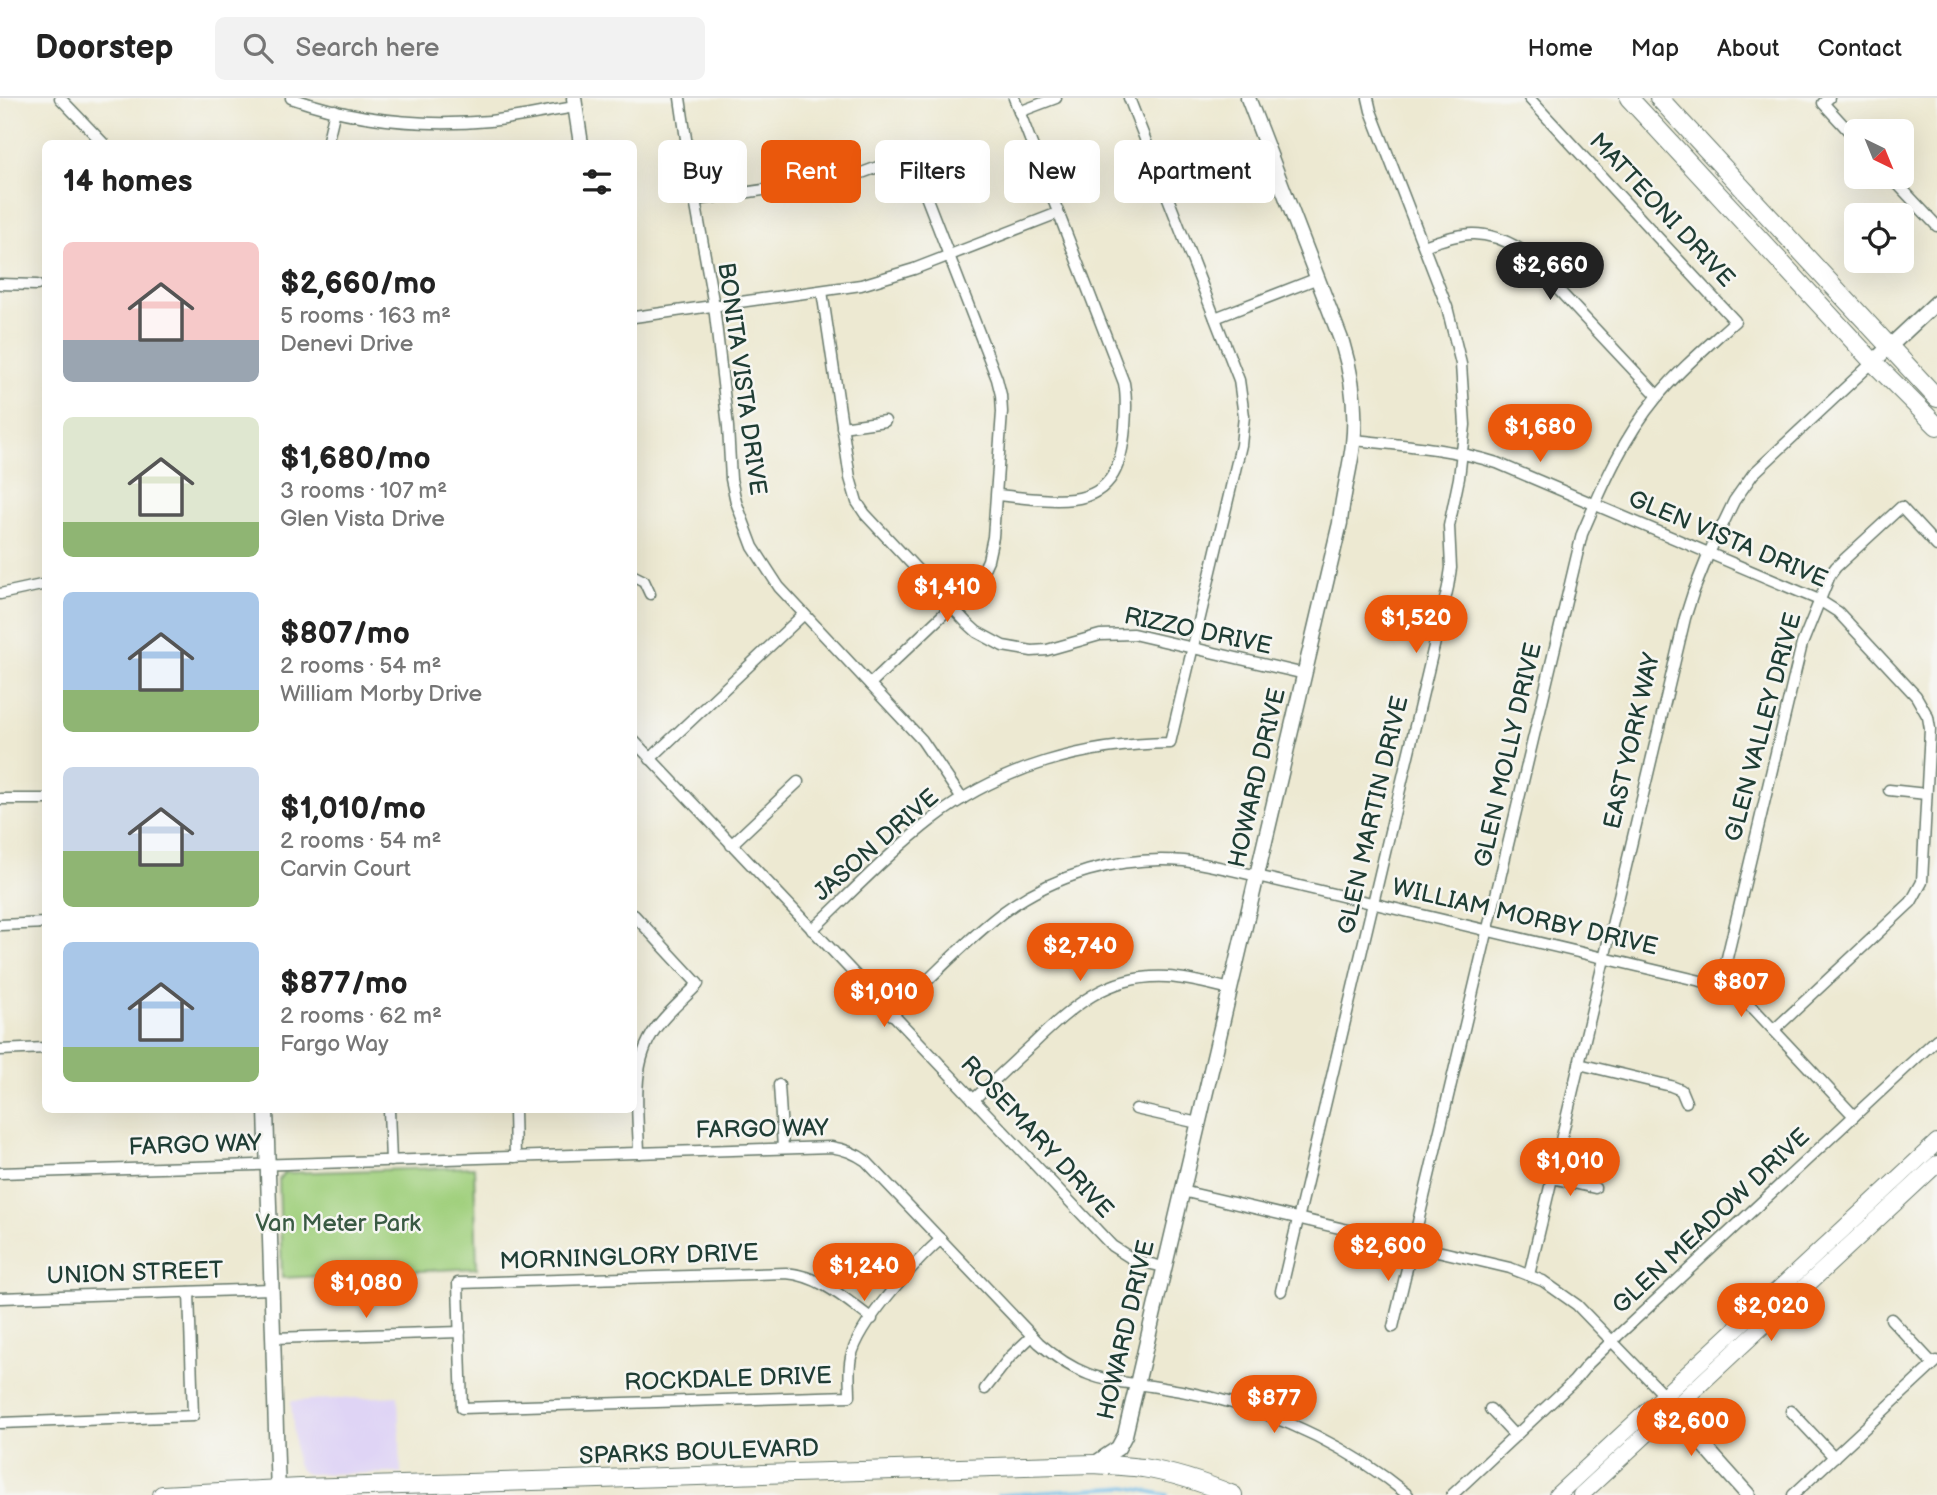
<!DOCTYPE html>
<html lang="en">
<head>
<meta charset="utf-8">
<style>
	body { margin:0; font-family:"Balsamiq Sans",sans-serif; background:#f2f2f2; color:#222; height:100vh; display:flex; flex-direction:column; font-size:26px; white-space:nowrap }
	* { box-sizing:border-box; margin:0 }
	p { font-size:23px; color:#767676 }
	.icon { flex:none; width:38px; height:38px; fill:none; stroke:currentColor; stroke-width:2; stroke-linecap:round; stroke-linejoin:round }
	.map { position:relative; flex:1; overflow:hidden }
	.side { position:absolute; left:42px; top:42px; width:595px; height:973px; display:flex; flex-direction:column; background:#fff; border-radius:10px; box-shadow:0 7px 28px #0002 }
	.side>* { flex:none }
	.banner { position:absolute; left:658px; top:42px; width:665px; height:63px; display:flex; gap:14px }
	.needle { width:46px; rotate:137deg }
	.fabs { position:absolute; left:1844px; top:21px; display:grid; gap:14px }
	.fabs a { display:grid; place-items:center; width:70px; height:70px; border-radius:10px; background:#fff; box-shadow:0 7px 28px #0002; font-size:35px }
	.price { position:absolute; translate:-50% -60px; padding:0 16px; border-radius:24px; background:#ea580c; color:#fff; font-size:23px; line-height:46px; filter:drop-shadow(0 2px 4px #0008) }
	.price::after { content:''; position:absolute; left:50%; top:42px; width:21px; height:16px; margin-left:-10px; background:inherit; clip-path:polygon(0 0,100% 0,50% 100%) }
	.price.selected { background:#222; color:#fff }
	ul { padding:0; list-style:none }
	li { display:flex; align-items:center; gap:21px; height:175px; padding:0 21px }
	li span { display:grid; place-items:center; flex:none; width:196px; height:140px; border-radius:10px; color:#555 }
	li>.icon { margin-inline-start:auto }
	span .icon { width:84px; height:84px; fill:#fffc; stroke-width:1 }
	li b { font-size:30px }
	h2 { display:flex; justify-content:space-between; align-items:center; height:84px; padding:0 21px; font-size:30px }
	.chip { padding:0 24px; border-radius:10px; background:#fff; box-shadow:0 7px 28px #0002; font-size:24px; line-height:63px }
	.chip.selected { background:#ea580c; color:#fff }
	header { display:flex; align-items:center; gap:42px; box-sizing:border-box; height:98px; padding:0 35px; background:#fff; border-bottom:2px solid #e0e0e0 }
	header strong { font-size:33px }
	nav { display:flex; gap:38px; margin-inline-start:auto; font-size:24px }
	.search { width:490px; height:63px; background:#f2f2f2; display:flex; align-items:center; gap:18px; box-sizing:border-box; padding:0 24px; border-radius:10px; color:#767676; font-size:26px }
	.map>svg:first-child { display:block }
	.built { fill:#dfd4f5 }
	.green { fill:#a1d07e; stroke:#608659; stroke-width:2 }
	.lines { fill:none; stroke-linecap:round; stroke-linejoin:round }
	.stream { stroke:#6cb9e6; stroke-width:3.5 }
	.minor-casing { stroke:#67796b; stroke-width:13 }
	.tertiary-casing { stroke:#67796b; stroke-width:17 }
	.secondary-casing { stroke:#67796b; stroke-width:18 }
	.primary-casing { stroke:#67796b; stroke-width:20 }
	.minor { stroke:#fff; stroke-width:10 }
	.tertiary { stroke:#fff; stroke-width:14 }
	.secondary { stroke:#fff; stroke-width:16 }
	.primary { stroke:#fff; stroke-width:18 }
	.labels { text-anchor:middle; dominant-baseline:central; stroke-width:5; stroke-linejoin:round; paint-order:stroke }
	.street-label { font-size:24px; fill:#1f3d34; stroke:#f6f6f2 }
	.park-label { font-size:24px; fill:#395a43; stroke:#f6f6f2 }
</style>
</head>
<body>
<header>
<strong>Doorstep</strong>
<div class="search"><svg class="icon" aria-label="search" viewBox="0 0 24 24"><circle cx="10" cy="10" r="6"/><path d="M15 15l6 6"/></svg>Search here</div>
<nav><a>Home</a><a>Map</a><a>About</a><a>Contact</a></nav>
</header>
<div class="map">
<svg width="1937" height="1397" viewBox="0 0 1937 1397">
	<rect width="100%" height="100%" fill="#f6f6f2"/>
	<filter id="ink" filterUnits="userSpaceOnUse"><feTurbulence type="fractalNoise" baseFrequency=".0143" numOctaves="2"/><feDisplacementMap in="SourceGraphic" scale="14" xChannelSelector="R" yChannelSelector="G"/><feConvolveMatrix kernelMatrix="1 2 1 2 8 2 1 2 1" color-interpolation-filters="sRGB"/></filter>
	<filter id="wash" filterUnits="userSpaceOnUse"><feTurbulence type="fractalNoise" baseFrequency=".00686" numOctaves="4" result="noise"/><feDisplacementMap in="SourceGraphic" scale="28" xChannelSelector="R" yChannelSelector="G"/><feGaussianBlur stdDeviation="1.57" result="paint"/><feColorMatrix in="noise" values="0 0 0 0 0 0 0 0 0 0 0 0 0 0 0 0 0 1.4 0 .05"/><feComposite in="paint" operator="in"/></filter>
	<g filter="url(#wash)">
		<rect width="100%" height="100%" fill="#ede9d2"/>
		<!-- built -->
		<polygon class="built" points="398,1298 401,1375 307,1376 301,1373 296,1365 291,1303"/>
		<!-- green -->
		<polygon class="green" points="474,1069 477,1170 282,1180 279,1081 284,1075"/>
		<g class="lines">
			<!-- stream -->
			<polyline class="stream" points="998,1397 1127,1389 1167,1397"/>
		</g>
	</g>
	<g filter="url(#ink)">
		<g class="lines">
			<!-- minor casing -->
			<g class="minor-casing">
				<g id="minor">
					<polyline points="60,0 104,46"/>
					<path d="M291 0C354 22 423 29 490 23 518 20 547 13 576 9"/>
					<polyline points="680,0 695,102 714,208 728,329 731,381 736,404 753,449 779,489 922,642 962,701"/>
					<polyline points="1829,0 1823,5 1857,42"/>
					<polyline points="1019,14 1056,0"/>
					<polyline points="327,46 335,12"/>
					<polyline points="1891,79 1937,128"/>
					<polyline points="695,102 838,81 859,76 910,57 997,281 1001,297 1002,314 993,439 988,462 982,475 973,488 870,586"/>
					<path d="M1424 148C1461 134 1484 129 1520 151L1658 298"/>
					<polyline points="0,186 37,187"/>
					<polyline points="822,193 850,380 857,404 865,416 966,524 977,534 1003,548 1032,553 1047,552 1100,537 1133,536 1305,576"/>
					<polyline points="634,219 861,187 914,171 1058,115"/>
					<polyline points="1215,220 1318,180"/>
					<polyline points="842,329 885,323"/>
					<path d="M1353 342C1402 347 1450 350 1497 365L1819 502 1838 514 1916 598 1928 619 1930 631 1922 784 1911 804 1774 932"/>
					<path d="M997 397C1021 399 1049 404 1073 401 1114 396 1122 364 1125 329 1126 314 1127 300 1124 285L1014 0"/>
					<polyline points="634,478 644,483 650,496"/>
					<polyline points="0,496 46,486"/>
					<polyline points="634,643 1112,1148 1134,1162 1164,1169"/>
					<polyline points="650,661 804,516"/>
					<polyline points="1889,692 1926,696"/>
					<polyline points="0,701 46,701"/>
					<polyline points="731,747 798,684"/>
					<path d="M634 817 698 886C686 899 671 911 660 925 629 961 638 1010 639 1055"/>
					<polyline points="0,827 46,825"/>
					<path d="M812 832C852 794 891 753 934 720 1003 668 1086 646 1170 645L1241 347 1244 318 1239 282 1129 0"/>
					<polyline points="1720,889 1802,546 1830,477 1836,469 1901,409 1937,448"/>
					<path d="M892 917C927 884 964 844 1002 815 1053 777 1120 757 1184 763 1209 766 1233 772 1257 778L1705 884C1723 890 1738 899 1754 911L1854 1018"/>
					<polyline points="0,952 46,950"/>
					<polyline points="1579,966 1671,988 1681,992 1686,1004"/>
					<polyline points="779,987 783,1050"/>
					<path d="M973 1002C993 984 1012 965 1032 947 1072 909 1107 876 1167 879 1188 880 1209 886 1230 891"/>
					<polyline points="1136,1011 1198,1025"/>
					<polyline points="389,1012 391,1063"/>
					<polyline points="514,1012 515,1059"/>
					<path d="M0 1075 831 1049C844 1051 855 1055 866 1063L1039 1245C1054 1258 1069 1269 1088 1276 1108 1284 1130 1285 1151 1288 1172 1291 1193 1295 1214 1300 1284 1318 1352 1351 1408 1397"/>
					<polyline points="1552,1080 1595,1090"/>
					<polyline points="1182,1093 1510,1170 1543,1183 1577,1207 1664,1297"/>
					<polyline points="1529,1177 1685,520 1693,495 1709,455 1734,403 1753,376 1873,264"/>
					<polyline points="1281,1193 1448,489 1451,470 1449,428 1459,380 1465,327 1461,266 1447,209 1371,13 1368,0"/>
					<polyline points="0,1200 272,1191"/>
					<path d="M872 1221C845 1201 821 1178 786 1175L458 1185 462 1310 850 1298C850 1285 848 1272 851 1259 859 1225 914 1165 941 1141"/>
					<polyline points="1891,1221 1933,1266"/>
					<path d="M1393 1229 1582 436C1603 387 1623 340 1657 299 1680 271 1709 247 1735 223L1529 0"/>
					<polyline points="274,1240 460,1234"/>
					<polyline points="985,1291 1010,1259 1032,1238"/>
					<polyline points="1490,1311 1515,1338"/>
					<polyline points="1791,1313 1834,1359"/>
					<polyline points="0,1325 193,1318 189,1194"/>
					<polyline points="1452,1397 1574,1283 1588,1266 1612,1243 1937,941"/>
					<polyline points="1793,1397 1937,1263"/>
				</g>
			</g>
			<!-- tertiary casing -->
			<g class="tertiary-casing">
				<g id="tertiary">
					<polyline points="574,0 581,46"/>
					<polyline points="1873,264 1937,204"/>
					<polyline points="266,1012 278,1397"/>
					<polyline points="1669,1304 1672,1312 1748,1397"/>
					<path d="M1094 1366 1118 1350 1125 1337 1340 425C1342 398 1350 373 1353 346 1357 311 1352 277 1342 244L1248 0"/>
				</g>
			</g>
			<!-- secondary casing -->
			<g class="secondary-casing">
				<g id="secondary">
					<polyline points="1557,1397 1937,1044"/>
					<polyline points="1581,1397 1937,1066"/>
				</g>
			</g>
			<!-- primary casing -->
			<g class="primary-casing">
				<g id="primary">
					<polyline points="1629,0 1873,264 1937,328"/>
					<polyline points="1659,0 1937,300"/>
					<path d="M162 1397 301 1390 1094 1366C1110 1367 1127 1368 1143 1370 1174 1375 1204 1385 1233 1397"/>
				</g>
			</g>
			<!-- minor -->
			<use href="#minor" class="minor"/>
			<!-- tertiary -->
			<use href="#tertiary" class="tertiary"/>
			<!-- secondary -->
			<use href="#secondary" class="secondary"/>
			<!-- primary -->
			<use href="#primary" class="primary"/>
		</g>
	</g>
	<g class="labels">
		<!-- street labels -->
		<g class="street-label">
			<text transform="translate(1662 112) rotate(47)">MATTEONI DRIVE</text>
			<text transform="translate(742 281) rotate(82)">BONITA VISTA DRIVE</text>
			<text transform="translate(1728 441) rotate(23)">GLEN VISTA DRIVE</text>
			<text transform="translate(1198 533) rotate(12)">RIZZO DRIVE</text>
			<text transform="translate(1763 629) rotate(-75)">GLEN VALLEY DRIVE</text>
			<text transform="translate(1632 643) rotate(-77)">EAST YORK WAY</text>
			<text transform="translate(1508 657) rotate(-77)">GLEN MOLLY DRIVE</text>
			<text transform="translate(1257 680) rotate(-77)">HOWARD DRIVE</text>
			<text transform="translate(1373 717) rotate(-77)">GLEN MARTIN DRIVE</text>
			<text transform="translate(876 747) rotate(-41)">JASON DRIVE</text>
			<text transform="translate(1525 819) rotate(13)">WILLIAM MORBY DRIVE</text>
			<text transform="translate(762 1031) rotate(-1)">FARGO WAY</text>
			<text transform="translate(1037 1039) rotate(47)">ROSEMARY DRIVE</text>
			<text transform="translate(195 1047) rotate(-2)">FARGO WAY</text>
			<text transform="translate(1711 1123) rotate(-43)">GLEN MEADOW DRIVE</text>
			<text transform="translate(629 1159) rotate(-2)">MORNINGLORY DRIVE</text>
			<text transform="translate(135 1175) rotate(-2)">UNION STREET</text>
			<text transform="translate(1126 1232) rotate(-77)">HOWARD DRIVE</text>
			<text transform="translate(728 1281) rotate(-2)">ROCKDALE DRIVE</text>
			<text transform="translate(699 1354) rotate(-2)">SPARKS BOULEVARD</text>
		</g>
		<!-- park labels -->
		<g class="park-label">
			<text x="338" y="1125">Van Meter Park</text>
		</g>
	</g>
</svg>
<div class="fabs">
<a><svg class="needle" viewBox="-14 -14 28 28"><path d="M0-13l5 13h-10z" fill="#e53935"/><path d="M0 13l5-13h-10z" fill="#767676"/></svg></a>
<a><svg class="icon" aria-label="locate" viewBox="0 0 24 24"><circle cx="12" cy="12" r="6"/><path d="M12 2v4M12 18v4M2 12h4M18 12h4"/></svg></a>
</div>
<b class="price selected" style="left:1550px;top:204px">$2,660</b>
<b class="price" style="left:1540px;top:366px">$1,680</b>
<b class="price" style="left:947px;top:526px">$1,410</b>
<b class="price" style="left:1416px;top:557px">$1,520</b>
<b class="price" style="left:1080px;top:885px">$2,740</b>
<b class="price" style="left:1741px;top:921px">$807</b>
<b class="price" style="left:884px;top:931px">$1,010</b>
<b class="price" style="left:1570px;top:1100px">$1,010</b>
<b class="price" style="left:1388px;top:1185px">$2,600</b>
<b class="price" style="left:864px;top:1205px">$1,240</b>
<b class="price" style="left:366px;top:1222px">$1,080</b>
<b class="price" style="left:1771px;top:1245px">$2,020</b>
<b class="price" style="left:1274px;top:1337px">$877</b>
<b class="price" style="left:1691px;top:1360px">$2,600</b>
<div class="banner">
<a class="chip">Buy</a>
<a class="chip selected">Rent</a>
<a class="chip">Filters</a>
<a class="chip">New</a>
<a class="chip">Apartment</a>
</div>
<section class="side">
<h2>14 homes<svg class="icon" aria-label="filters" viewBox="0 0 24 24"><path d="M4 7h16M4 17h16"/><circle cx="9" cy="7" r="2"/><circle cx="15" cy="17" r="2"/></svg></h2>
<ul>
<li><span style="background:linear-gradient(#f6c9c9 70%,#9aa5b1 0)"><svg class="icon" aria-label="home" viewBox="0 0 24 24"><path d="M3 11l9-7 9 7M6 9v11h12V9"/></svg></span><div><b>$2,660/mo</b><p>5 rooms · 163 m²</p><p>Denevi Drive</p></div></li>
<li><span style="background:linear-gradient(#dfe7d0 75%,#8fb573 0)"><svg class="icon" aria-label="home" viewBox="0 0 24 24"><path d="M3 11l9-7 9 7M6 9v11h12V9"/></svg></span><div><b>$1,680/mo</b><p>3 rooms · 107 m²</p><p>Glen Vista Drive</p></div></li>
<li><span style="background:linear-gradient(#a9c7e8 70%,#8fb573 0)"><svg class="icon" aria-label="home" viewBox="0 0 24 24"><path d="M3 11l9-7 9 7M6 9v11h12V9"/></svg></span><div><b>$807/mo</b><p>2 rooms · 54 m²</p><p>William Morby Drive</p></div></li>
<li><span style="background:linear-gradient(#c9d6e8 60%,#8fb573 0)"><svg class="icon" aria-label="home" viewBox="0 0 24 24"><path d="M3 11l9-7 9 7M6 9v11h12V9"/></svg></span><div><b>$1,010/mo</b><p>2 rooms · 54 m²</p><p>Carvin Court</p></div></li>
<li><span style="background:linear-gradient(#a9c7e8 75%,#8fb573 0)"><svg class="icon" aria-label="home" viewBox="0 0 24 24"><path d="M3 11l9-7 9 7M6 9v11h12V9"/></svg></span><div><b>$877/mo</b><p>2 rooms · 62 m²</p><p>Fargo Way</p></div></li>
</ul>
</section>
</div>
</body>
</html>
